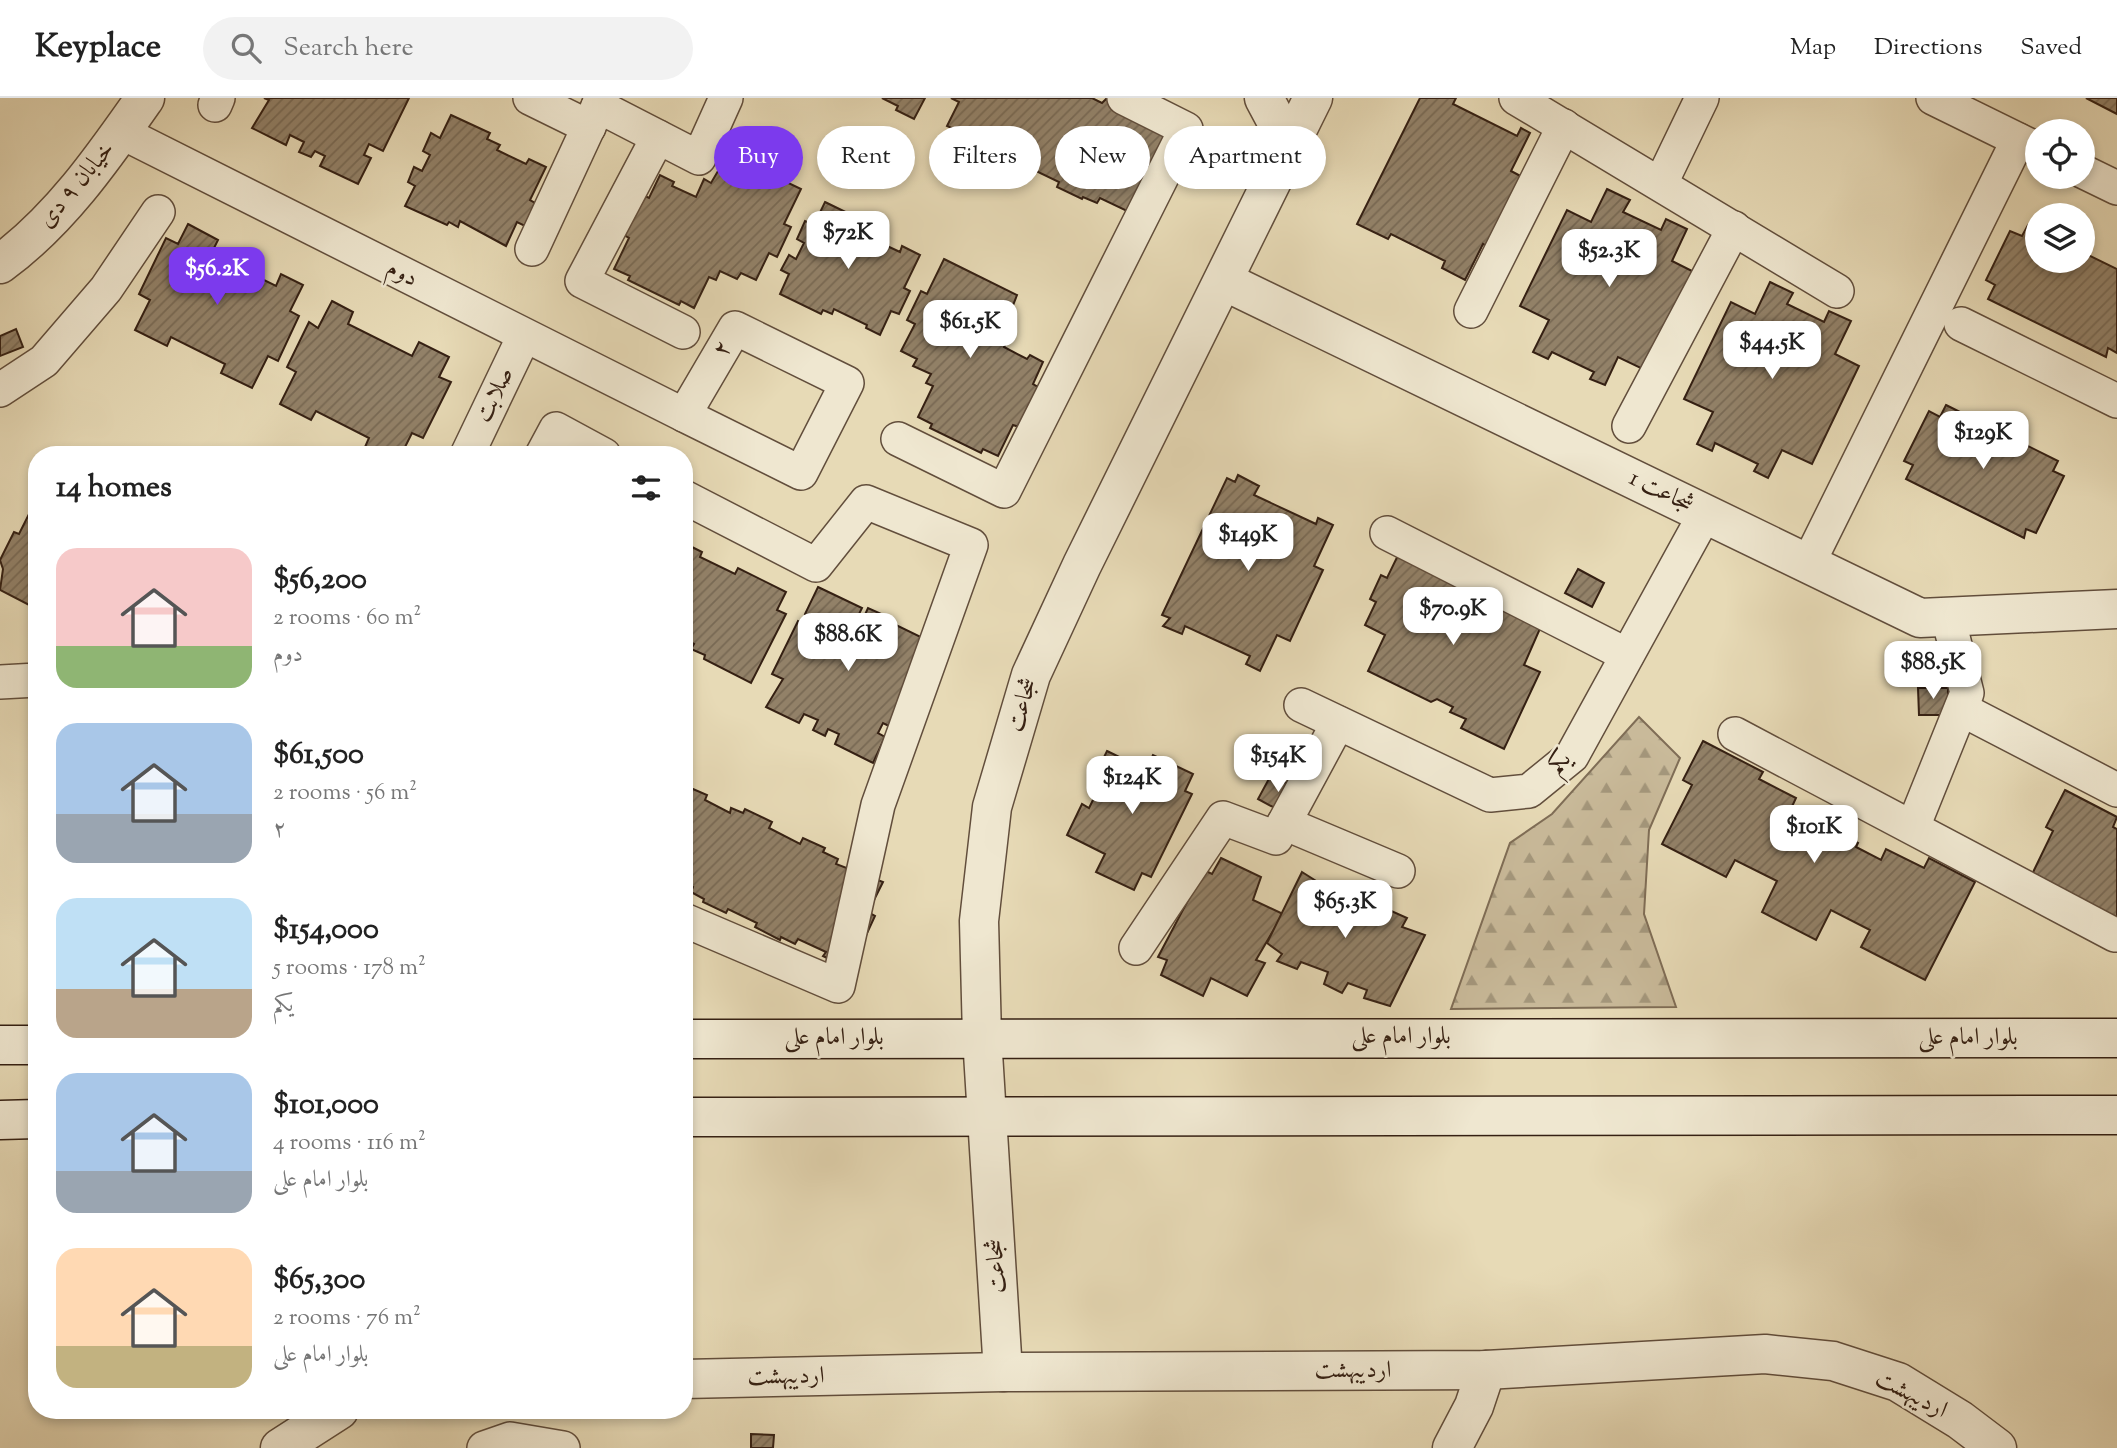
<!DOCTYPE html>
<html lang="en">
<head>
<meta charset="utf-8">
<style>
	body { margin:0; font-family:"Sorts Mill Goudy",Amiri,serif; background:#f2f2f2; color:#222; height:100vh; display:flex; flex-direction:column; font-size:26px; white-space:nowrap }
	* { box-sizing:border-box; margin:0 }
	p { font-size:23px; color:#767676 }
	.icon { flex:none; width:38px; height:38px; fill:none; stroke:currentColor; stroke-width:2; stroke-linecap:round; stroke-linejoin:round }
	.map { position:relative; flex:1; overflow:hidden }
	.details { position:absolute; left:28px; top:348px; width:665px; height:973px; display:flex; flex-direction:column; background:#fff; border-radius:28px; box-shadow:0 4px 10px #0003 }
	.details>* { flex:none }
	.banner { position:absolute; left:714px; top:28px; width:665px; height:63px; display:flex; gap:14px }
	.controls { position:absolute; left:2025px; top:21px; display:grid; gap:14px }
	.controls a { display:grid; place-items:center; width:70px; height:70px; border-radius:50%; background:#fff; box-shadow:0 4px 10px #0003; font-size:35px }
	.price { position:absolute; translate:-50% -60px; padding:0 16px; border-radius:14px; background:#fff; color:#222; font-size:23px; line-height:46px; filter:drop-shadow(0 2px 4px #0008) }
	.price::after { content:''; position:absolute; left:50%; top:42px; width:21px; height:16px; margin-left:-10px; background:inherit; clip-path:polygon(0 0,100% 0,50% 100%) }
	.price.on { background:#7c3aed; color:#fff }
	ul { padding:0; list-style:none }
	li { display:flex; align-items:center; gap:21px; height:175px; padding:0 28px }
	li span { display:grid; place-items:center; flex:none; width:196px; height:140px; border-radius:21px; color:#555 }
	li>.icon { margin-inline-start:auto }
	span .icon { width:84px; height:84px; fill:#fffc; stroke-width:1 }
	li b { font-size:30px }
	h2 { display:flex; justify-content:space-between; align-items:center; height:84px; padding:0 28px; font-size:30px }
	.tag { padding:0 24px; border-radius:32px; background:#fff; box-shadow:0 4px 10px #0003; font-size:24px; line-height:63px }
	.tag.on { background:#7c3aed; color:#fff }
	header { display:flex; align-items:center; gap:42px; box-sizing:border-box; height:98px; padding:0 35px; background:#fff; border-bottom:2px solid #e0e0e0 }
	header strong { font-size:33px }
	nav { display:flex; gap:38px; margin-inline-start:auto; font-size:24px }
	.search { width:490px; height:63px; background:#f2f2f2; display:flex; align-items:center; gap:18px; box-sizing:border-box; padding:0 24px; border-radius:38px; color:#767676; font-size:26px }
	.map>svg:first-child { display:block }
	.forest { fill:url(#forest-firs); stroke:#7f6d56; stroke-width:2 }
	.building { fill:url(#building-hatch); stroke:#352013; stroke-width:2 }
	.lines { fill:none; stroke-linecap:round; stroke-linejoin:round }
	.minor-casing { stroke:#624e3c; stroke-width:36 }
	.tertiary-casing { stroke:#624e3c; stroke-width:41 }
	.secondary-casing { stroke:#352013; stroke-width:41 }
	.minor { stroke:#efe7d0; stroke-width:33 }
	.tertiary { stroke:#efe7d0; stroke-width:38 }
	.secondary { stroke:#efe7d0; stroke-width:38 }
	.labels { text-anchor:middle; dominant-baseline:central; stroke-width:5; stroke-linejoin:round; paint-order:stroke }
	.street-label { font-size:24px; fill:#352013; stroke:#efe7d0 }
</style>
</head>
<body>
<header>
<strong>Keyplace</strong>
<div class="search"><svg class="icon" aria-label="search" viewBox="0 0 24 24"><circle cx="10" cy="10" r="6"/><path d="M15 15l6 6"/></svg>Search here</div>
<nav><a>Map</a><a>Directions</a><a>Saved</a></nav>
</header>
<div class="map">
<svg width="2117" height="1350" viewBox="0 0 2117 1350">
	<defs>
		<pattern id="forest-firs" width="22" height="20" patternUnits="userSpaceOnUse" patternTransform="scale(1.75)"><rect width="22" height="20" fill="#c9ba9a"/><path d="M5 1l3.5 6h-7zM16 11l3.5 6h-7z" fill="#a4977c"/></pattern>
		<pattern id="building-hatch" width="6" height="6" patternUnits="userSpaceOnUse" patternTransform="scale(1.75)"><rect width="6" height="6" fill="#928168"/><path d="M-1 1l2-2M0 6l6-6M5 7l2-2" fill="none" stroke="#786954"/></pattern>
	</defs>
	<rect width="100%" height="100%" fill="#e7dab6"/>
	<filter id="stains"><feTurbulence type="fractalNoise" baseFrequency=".00286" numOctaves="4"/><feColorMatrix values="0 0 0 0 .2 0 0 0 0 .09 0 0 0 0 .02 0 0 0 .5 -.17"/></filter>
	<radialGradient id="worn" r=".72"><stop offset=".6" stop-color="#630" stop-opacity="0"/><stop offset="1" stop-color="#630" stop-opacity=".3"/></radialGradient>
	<!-- forest -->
	<polygon class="forest" points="1639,619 1680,660 1649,732 1644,816 1676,909 1451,911 1510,745 1552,716"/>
	<!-- building -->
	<g class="building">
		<polygon points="264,0 409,0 383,53 369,46 364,57 371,60 358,86 320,68 325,58 315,53 311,59 299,54 304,44 290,37 286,47 252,30 269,2"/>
		<polygon points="882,0 925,0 914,21 896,12 898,8"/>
		<polygon points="951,0 1092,0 1102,5 1107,0 1127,9 1165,39 1127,113 1100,100 1097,105 1083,99 1082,101 1057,89 1059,84 1030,70 1027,75 1004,63 1006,60 993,53 995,49 947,28 959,4"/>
		<polygon points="1420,0 1456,0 1453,6 1517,38 1521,30 1530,35 1511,73 1526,81 1490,150 1483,146 1465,182 1442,170 1445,163 1391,136 1388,141 1357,126"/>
		<polygon points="2086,0 2117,0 2117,16"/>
		<polygon points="451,17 490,35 487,41 500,47 497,52 526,66 529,61 546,69 530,102 535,105 525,128 517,124 506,148 460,123 458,129 449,124 447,127 405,108 415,88 408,84 414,69 422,73 430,57 423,53 431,35 440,40"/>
		<polygon points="728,56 801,91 784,126 791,129 777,159 769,155 756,182 741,175 737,181 720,173 716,182 709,179 694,210 681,203 679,207 628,182 630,178 614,171 629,140 624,137 643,97 649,100 660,77 674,84 672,88 696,99 704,81 711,85"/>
		<polygon points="1607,91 1630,102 1623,114 1661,132 1666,121 1687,131 1672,163 1696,175 1649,274 1618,259 1605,287 1590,281 1594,274 1552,254 1548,261 1533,254 1549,222 1520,208 1567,112 1591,124"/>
		<polygon points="825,104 864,123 861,129 874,136 872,141 900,154 902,148 920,157 904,190 910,193 899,216 891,213 880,237 866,230 867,227 834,211 832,216 823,212 821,216 780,196 789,176 781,172 789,157 796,161 804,145 797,141 805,123 814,127"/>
		<polygon points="188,126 218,142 211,156 276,188 281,176 303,187 290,213 299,218 278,263 268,258 252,290 221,275 225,266 171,239 167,248 135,232 150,202 139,196 166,140 178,146"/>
		<polygon points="2028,127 2037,131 2037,163 2082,163 2082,154 2117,171 2117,255 2108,250 2106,259 1988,201 1995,187 1986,182 2010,133 2022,138"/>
		<polygon points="944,161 1017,197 1005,228 1012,232 1004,249 1027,261 1030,257 1043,264 1033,286 1038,289 1019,329 1013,327 998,358 983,351 981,355 930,330 932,326 918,319 933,288 926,285 931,276 913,268 917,261 901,253 915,226 907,222 921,193 927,196"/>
		<polygon points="1770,184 1793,195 1787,206 1824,224 1829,213 1851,223 1835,256 1859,268 1812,366 1782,352 1768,380 1754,373 1758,366 1715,345 1712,353 1697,346 1713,314 1684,301 1731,204 1755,216"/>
		<polygon points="332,203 353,214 348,226 412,258 419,244 449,259 439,279 451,284 423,340 412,335 401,357 382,357 365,349 369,340 316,313 311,322 280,306 296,274 287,269 309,224 318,230"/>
		<polygon points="16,231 23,249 0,258 0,238"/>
		<polygon points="1946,307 2058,363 2053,373 2064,378 2036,435 2026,431 2024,440 1906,381 1913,367 1904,363 1929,313 1940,319"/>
		<polygon points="1238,377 1259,388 1254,397 1316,426 1318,420 1333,427 1314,468 1323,472 1290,543 1277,537 1260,573 1246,566 1250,558 1185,528 1182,536 1163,528 1170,520 1162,517 1227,380 1235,384"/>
		<polygon points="31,412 37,415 37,511 0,492 3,471 0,462 14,434 19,436"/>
		<polygon points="686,446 702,454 700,459 735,476 738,470 786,494 777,512 786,516 751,585 704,561 705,557 691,551 694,546 684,541"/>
		<polygon points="1403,447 1462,486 1459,493 1477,502 1480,497 1542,526 1524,567 1540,574 1504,651 1461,630 1466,621 1450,614 1453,609 1437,601 1431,604 1368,573 1385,537 1365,527 1376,504 1370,501 1381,477 1387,480"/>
		<polygon points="1578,471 1604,485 1592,509 1565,495"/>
		<polygon points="818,489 862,510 858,518 863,521 868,510 888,519 884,528 887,529 890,524 931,544 897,632 883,625 878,635 885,639 873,665 835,646 839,636 828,631 825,638 813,632 818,622 804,616 799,625 766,609 783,581 772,576 798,523 808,528 812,520 805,516"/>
		<polygon points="1918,590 1948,590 1948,617 1919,617"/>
		<polygon points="1703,643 1763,674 1759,681 1796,700 1789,715 1807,724 1810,720 1858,745 1856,749 1881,762 1886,751 1924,770 1929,760 1975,784 1925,882 1861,849 1870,832 1831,812 1816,842 1762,814 1777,783 1735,762 1726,779 1662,746 1692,687 1683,682"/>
		<polygon points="1107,653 1146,672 1153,657 1193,676 1185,693 1192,696 1151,779 1142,775 1134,792 1096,774 1105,756 1067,737 1082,706 1089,710 1099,690 1091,686"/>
		<polygon points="1271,677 1297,691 1284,715 1258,701"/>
		<polygon points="686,688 707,697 705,702 730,715 731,710 743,715 745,711 772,724 769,730 800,746 803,740 825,750 823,754 838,761 836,766 883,784 868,814 875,818 863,844 842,867 823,858 826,854 798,841 795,846 781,839 780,842 755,829 757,825 728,811 726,815 703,804 704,801 691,794 693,789 684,785"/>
		<polygon points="2065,692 2117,719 2113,729 2117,731 2117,824 2022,797 2053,733 2046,729"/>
		<polygon points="1221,760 1261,779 1253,802 1283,816 1256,862 1265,865 1247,898 1211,880 1203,898 1161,877 1167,862 1158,859 1204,772 1212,776"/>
		<polygon points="1302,774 1332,793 1336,785 1363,802 1360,809 1375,813 1378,807 1407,820 1402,829 1425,837 1390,908 1364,900 1367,892 1348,885 1342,895 1324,886 1328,874 1301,864 1297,871 1277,863 1282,856 1267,845"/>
		<polygon points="751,1336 774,1337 773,1350 751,1350"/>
	</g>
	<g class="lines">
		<!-- minor casing -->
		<g class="minor-casing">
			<g id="minor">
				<polyline points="530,0 589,29"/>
				<polyline points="1516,0 1837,193"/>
				<polyline points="1933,0 2037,51"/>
				<polyline points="215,7 218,0"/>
				<polyline points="598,8 699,60 726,0"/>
				<polyline points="121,34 684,317"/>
				<polyline points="658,39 582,183 683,234"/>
				<polyline points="2082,73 2117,90"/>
				<polyline points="1661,85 1702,0"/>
				<polyline points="532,151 602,0"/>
				<polyline points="1471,213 1564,28"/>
				<polyline points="1961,226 2117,303"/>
				<polygon points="735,230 847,285 801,375 684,317"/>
				<polyline points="0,292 44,263 106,191 158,114"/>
				<polyline points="1629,328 1734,130"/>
				<polyline points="898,341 1004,393 1186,31 1124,0"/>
				<polyline points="467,357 524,238"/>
				<polyline points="542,357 556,331 604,357"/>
				<polyline points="684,399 816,467 866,404 971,447 878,707 838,888 684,822"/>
				<polyline points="1387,435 1627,557"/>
				<polyline points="1808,466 2018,42"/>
				<polyline points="0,584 37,582"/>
				<polyline points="1301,607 1490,697 1529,693 1572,658 1705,416"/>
				<polyline points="1961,611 2117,692"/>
				<polyline points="1735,636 2115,837"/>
				<polyline points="1284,725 1398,773"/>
				<polyline points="1913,729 1967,595 1948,519"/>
				<polyline points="1136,850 1223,720 1276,740 1338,625"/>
				<polyline points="484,1350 510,1341 563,1350"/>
			</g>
		</g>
		<!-- tertiary casing -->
		<g class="tertiary-casing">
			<g id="tertiary">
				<polyline points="1264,0 1280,30 1283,60"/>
				<path d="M0 166C60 122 103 60 145 0"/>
				<polyline points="1224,183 1920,520 2117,511"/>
				<polyline points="1003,1274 982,939 979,823 992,709 1031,577 1082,467 1313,0"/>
				<polyline points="684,1281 1003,1274 1486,1272 1765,1256 1833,1263 1898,1284 1960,1322 1997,1350"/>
				<polyline points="280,1350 339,1312"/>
				<polyline points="1452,1350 1474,1308 1486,1272"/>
			</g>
		</g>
		<!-- secondary casing -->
		<g class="secondary-casing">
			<g id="secondary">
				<polyline points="684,941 2117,940"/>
				<polyline points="0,947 37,947"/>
				<polyline points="684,1019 2117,1017"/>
				<polyline points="0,1022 37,1021"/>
			</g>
		</g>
		<!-- minor -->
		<use href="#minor" class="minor"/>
		<!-- tertiary -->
		<use href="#tertiary" class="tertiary"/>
		<!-- secondary -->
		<use href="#secondary" class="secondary"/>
	</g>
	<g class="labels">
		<!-- street labels -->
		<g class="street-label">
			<text transform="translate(77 87) rotate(-50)">خیابان ۹ دی</text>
			<text transform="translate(402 176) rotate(27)">دوم</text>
			<text transform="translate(723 251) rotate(-60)">۲</text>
			<text transform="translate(495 297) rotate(-64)">صلابت</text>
			<text transform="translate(1661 394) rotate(26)">شجاعت 1</text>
			<text transform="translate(1023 607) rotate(-73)">شجاعت</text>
			<text transform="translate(1560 665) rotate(-44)">یکم</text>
			<text x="1401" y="939">بلوار امام علی</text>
			<text x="834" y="940">بلوار امام علی</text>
			<text x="1968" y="940">بلوار امام علی</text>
			<text transform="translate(997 1168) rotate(-93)">شجاعت</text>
			<text x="1353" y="1273">اردیبهشت</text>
			<text transform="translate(786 1279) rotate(-1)">اردیبهشت</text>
			<text transform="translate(1911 1297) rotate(27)">اردیبهشت</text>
		</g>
	</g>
	<rect width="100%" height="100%" filter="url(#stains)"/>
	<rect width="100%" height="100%" fill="url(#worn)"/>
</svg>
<div class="controls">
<a><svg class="icon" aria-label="locate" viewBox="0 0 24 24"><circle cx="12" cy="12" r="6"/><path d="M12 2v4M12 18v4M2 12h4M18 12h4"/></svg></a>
<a><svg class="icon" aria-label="layers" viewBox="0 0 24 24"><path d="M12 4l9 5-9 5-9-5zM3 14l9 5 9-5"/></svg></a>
</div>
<b class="price" style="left:848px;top:173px">$72K</b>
<b class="price" style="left:1609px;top:191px">$52.3K</b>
<b class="price on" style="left:217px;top:209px">$56.2K</b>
<b class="price" style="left:970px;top:262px">$61.5K</b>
<b class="price" style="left:1772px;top:283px">$44.5K</b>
<b class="price" style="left:1983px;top:373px">$129K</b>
<b class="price" style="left:1248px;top:475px">$149K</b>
<b class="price" style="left:1453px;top:549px">$70.9K</b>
<b class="price" style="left:848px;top:575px">$88.6K</b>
<b class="price" style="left:1933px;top:603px">$88.5K</b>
<b class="price" style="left:1278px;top:696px">$154K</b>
<b class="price" style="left:1132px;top:718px">$124K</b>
<b class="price" style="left:1814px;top:767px">$101K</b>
<b class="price" style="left:1345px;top:842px">$65.3K</b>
<div class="banner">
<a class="tag on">Buy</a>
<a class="tag">Rent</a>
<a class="tag">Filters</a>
<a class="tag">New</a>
<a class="tag">Apartment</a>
</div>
<section class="details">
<h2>14 homes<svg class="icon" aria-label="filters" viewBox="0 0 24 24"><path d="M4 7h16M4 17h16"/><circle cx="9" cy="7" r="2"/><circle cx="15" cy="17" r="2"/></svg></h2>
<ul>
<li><span style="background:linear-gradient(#f6c9c9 70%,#8fb573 0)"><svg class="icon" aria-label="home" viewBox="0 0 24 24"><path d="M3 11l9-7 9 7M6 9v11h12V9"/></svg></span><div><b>$56,200</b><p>2 rooms · 60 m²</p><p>دوم</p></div></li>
<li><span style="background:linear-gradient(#a9c7e8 65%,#9aa5b1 0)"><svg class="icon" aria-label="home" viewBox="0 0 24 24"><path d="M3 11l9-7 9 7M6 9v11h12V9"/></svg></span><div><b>$61,500</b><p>2 rooms · 56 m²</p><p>۲</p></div></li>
<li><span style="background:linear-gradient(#bfe0f5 65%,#b9a48a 0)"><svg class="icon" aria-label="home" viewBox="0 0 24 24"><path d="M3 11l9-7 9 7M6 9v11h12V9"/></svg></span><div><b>$154,000</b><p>5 rooms · 178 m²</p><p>یکم</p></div></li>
<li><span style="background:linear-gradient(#a9c7e8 70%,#9aa5b1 0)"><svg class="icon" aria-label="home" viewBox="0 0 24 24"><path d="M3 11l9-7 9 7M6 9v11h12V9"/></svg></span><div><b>$101,000</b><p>4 rooms · 116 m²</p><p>بلوار امام علی</p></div></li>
<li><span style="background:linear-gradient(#ffd9b3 70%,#c2b280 0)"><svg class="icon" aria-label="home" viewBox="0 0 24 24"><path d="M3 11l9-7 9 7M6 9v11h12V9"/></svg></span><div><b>$65,300</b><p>2 rooms · 76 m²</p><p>بلوار امام علی</p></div></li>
</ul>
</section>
</div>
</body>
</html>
